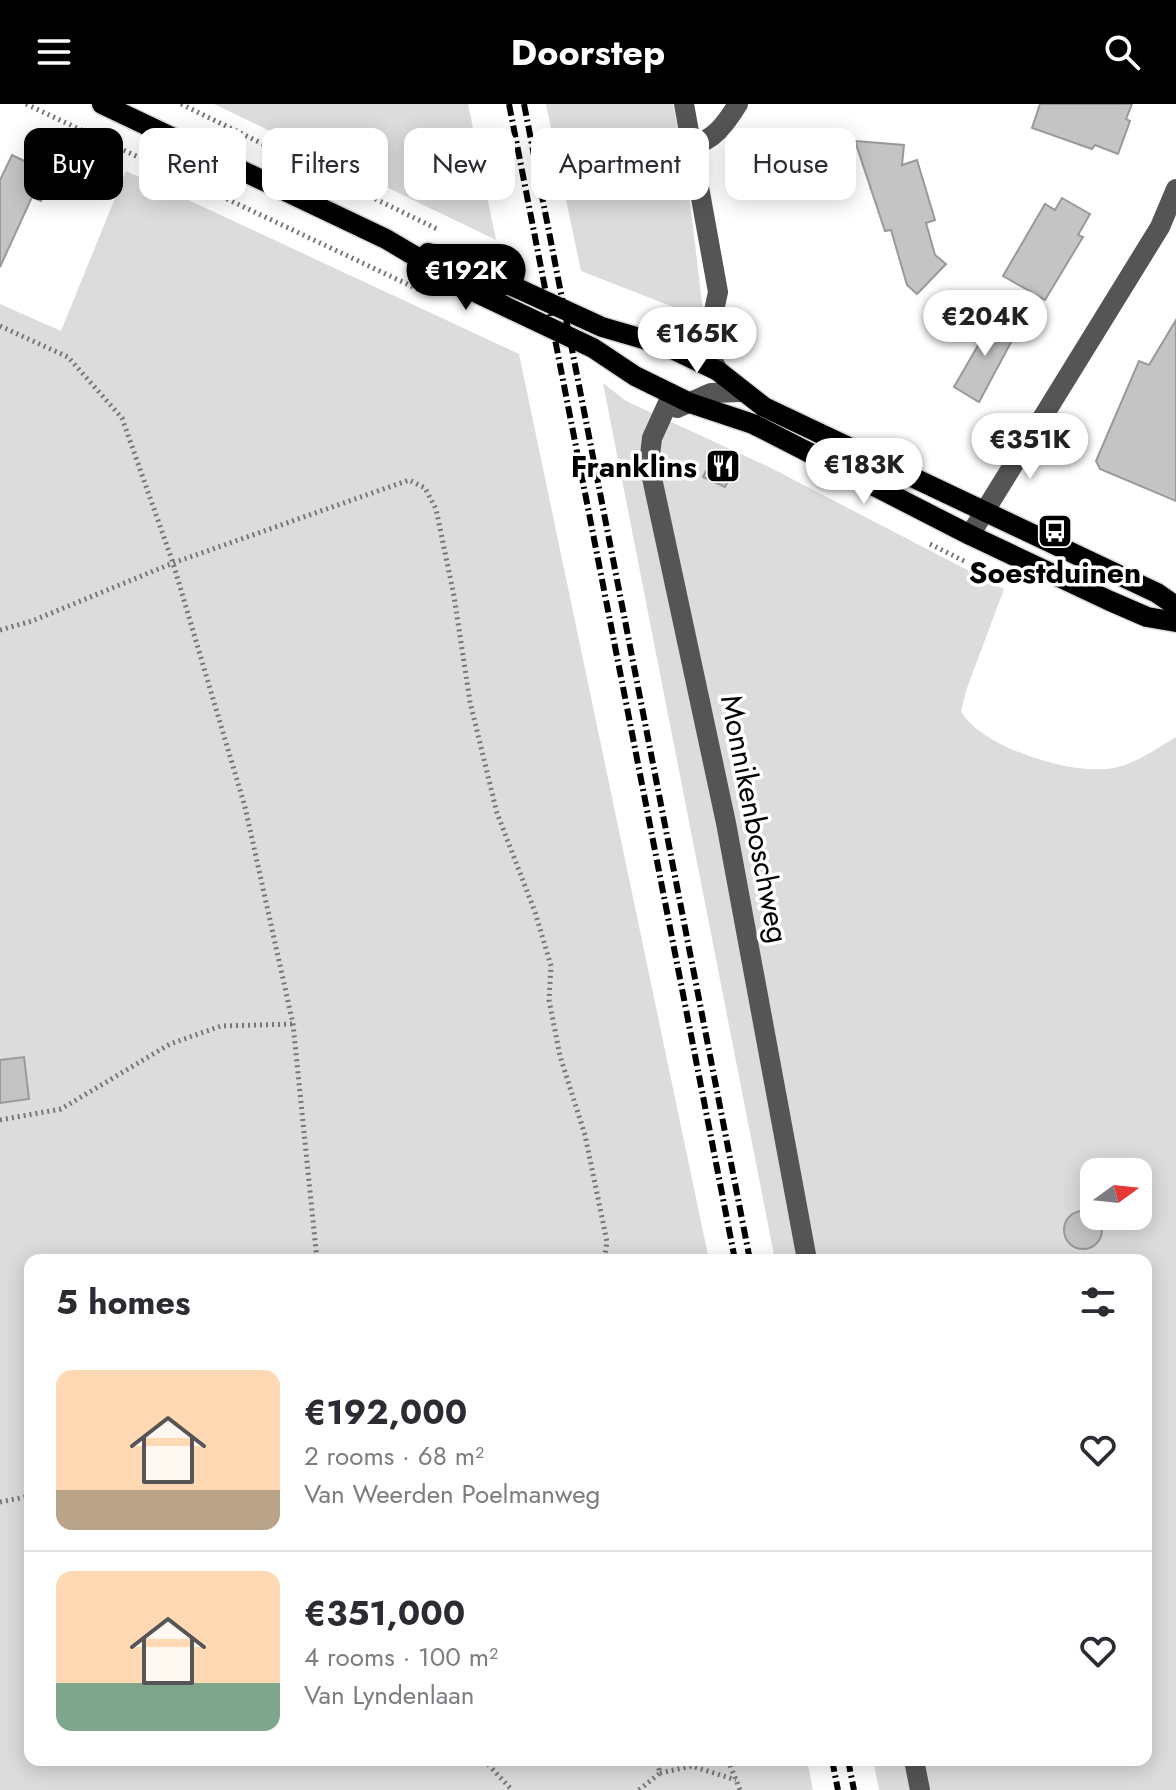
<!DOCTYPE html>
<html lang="en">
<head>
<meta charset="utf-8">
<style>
	body { margin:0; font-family:Jost,sans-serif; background:#f2f2f3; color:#2b2b33; height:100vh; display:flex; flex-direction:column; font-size:30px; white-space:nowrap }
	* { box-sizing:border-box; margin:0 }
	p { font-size:26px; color:#7c7c81 }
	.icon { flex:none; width:44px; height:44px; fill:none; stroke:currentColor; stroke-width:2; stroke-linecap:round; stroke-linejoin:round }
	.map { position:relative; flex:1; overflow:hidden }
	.details { position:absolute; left:24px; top:1150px; width:1128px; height:512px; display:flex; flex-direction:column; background:#fff; border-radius:16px; box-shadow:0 4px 20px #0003 }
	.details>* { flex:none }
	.guide { position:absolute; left:24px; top:24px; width:1128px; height:72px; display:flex; gap:16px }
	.needle { width:52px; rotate:75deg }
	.tools { position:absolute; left:1080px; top:1054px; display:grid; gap:16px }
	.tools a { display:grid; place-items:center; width:72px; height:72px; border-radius:16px; background:#fff; box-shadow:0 4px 20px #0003; font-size:40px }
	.price { position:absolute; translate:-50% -68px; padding:0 18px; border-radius:28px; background:#fff; color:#222; font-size:26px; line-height:52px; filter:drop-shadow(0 2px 4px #0008) }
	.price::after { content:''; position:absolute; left:50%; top:48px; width:24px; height:18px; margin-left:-12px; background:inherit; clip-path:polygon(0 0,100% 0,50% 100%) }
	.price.selected { background:#000; color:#fff }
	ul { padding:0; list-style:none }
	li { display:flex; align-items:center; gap:24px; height:200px; padding:0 32px }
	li+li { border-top:2px solid #e1e1e2 }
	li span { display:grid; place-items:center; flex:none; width:224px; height:160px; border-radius:16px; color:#555 }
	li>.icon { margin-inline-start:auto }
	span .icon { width:96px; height:96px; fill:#fffc; stroke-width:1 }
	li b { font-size:34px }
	h2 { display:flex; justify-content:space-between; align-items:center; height:96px; padding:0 32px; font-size:34px }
	.pill { padding:0 28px; border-radius:16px; background:#fff; box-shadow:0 4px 20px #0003; font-size:28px; line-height:72px }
	.pill.selected { background:#000; color:#fff }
	header { display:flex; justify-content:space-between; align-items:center; height:104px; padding:0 32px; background:#000; color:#fff; font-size:36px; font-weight:700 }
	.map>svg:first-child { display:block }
	.green { fill:#dcdcdc; fill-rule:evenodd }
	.building { fill:#c4c4c4; stroke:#999; stroke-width:2 }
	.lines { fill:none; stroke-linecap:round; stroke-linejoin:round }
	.major-casing { stroke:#dbdbdb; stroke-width:23 }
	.path { stroke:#777; stroke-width:5; stroke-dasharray:2 4; stroke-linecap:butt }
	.minor { stroke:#555; stroke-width:20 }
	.major { stroke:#000; stroke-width:20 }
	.rail { stroke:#000; stroke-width:6; stroke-dasharray:12 4 2 4; stroke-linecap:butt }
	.labels { text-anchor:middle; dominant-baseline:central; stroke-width:7; stroke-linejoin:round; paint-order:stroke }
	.poi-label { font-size:30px; font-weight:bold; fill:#000; stroke:#fff; text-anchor:end }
	.street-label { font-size:30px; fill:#000; stroke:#fff }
</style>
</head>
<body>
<header><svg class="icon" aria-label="menu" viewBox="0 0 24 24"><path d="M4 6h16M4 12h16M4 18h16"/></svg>Doorstep<svg class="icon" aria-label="search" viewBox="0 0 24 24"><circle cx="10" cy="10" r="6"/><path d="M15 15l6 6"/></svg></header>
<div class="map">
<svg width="1176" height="1686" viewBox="0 0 1176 1686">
	<rect width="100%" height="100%" fill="#fff"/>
	<!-- green -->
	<g class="green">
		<polygon points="214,0 468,0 496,136"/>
		<polygon points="546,0 673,0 686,65 704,215 581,167"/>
		<polygon points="126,67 519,250 709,1156 30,1156 30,1656 807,1656 813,1686 0,1686 0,200 61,227"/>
		<path d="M603 279 626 297 769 363 1004 485 967 584 961 607C981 644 1074 672 1114 664 1137 659 1156 645 1176 633V1686H879L873 1656H1146V1156H775ZM1094 1068H1138V1112H1094Z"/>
	</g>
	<!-- building -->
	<g class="building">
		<polygon points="1040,0 1132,0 1126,15 1130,17 1118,50 1095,41 1092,45 1032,24"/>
		<polygon points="855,37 904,41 902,61 917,56 935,116 926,119 935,151 946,160 917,190 907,181 891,126 885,127"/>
		<polygon points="12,51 53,71 41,97 32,93 0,163 0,76"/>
		<polygon points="1062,94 1090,110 1078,131 1083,133 1045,196 1003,172 1045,100 1055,106"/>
		<polygon points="985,212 1016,229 979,298 954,283 980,238 973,234"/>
		<polygon points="1176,216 1176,397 1100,365 1096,357 1139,257 1149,261"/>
		<polygon points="727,351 735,363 725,383 703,373 713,353"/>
		<polygon points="24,953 29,995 0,999 0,956"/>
		<circle cx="1083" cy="1126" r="19"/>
	</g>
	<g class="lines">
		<!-- major casing -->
		<g class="major-casing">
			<g id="major">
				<polyline points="102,0 386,135 479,190 593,244 635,272 690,299 753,320 970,431 1110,497 1147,513 1176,518"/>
				<polyline points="428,149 486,170 602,223 664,241 718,267 764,303 1157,489 1176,502"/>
			</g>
		</g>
		<!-- path -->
		<g class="path">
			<polyline points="26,0 426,189"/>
			<polyline points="181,0 439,126"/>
			<polyline points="0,222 68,253 122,314 173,459 245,703 293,920 317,1156"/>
			<polyline points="930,440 964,457"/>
			<polyline points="0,526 32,517 173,459 409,376 425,384 436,405 454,492 470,598 497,709 535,808 551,862 549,896 560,952 585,1031 607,1138 604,1156"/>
			<polyline points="0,1016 61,1005 170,940 221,922 293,920"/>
			<polyline points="0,1398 30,1392"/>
			<polyline points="484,1656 512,1686"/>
			<polyline points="728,1656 740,1686"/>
			<polyline points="660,1669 692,1662 736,1676"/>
			<polyline points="639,1686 660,1669 657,1656"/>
		</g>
		<!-- minor -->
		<g class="minor">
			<polyline points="684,0 718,188 711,221 701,235 718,267"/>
			<path d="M692 41C714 37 726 19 738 0"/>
			<polyline points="672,290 652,334 649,360 726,719 807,1156"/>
			<polyline points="677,304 711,289 742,288"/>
			<polyline points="970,431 1160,123 1176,85"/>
			<polyline points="914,1656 920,1686"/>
		</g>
		<!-- major -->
		<use href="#major" class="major"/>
		<!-- rail -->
		<g class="rail">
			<polyline points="509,0 735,1156"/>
			<polyline points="524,0 750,1156"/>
			<polyline points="832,1656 838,1686"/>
			<polyline points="848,1656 854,1686"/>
		</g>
	</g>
	<!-- icons -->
	<defs>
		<g id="restaurant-square" transform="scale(1.8)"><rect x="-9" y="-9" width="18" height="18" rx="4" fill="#000" stroke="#fff"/><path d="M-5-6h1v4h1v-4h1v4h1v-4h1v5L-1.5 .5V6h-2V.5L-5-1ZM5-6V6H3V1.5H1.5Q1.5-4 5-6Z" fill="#fff"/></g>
		<g id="bus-square" transform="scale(1.8)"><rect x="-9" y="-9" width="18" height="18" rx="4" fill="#000" stroke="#fff"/><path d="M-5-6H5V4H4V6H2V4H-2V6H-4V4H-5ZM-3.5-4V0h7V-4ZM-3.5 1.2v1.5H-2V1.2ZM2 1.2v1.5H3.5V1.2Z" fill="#fff"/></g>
	</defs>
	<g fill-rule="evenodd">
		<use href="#restaurant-square" x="723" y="362"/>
		<use href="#bus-square" x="1055" y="427"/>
	</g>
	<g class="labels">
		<!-- poi labels -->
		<g class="poi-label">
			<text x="697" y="362">Franklins</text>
			<text x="1055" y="468" text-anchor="middle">Soestduinen</text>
		</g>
		<!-- street labels -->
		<g class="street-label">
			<text transform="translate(755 715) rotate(79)">Monnikenboschweg</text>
		</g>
	</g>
</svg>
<div class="tools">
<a><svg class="needle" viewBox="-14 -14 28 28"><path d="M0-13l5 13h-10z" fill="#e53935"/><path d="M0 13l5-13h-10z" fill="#7c7c81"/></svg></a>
</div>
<b class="price selected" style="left:466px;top:208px">€192K</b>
<b class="price" style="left:985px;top:254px">€204K</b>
<b class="price" style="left:697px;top:271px">€165K</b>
<b class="price" style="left:1030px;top:377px">€351K</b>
<b class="price" style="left:864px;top:402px">€183K</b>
<div class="guide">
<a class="pill selected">Buy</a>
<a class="pill">Rent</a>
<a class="pill">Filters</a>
<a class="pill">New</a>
<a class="pill">Apartment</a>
<a class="pill">House</a>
</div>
<section class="details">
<h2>5 homes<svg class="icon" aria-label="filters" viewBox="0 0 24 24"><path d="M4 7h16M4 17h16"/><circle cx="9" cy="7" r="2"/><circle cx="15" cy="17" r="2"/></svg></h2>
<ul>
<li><span style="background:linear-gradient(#ffd9b3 75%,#b9a48a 0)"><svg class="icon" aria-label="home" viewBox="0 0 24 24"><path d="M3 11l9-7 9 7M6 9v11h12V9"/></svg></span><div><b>€192,000</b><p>2 rooms · 68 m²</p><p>Van Weerden Poelmanweg</p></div><svg class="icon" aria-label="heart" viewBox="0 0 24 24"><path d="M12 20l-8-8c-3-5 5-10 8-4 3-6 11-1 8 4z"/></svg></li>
<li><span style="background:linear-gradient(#ffd9b3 70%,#7fa58c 0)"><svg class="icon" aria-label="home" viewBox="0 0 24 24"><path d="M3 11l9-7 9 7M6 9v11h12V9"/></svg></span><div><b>€351,000</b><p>4 rooms · 100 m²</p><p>Van Lyndenlaan</p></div><svg class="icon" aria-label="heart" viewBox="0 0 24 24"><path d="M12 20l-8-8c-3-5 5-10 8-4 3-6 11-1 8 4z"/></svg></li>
</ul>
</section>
</div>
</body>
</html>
